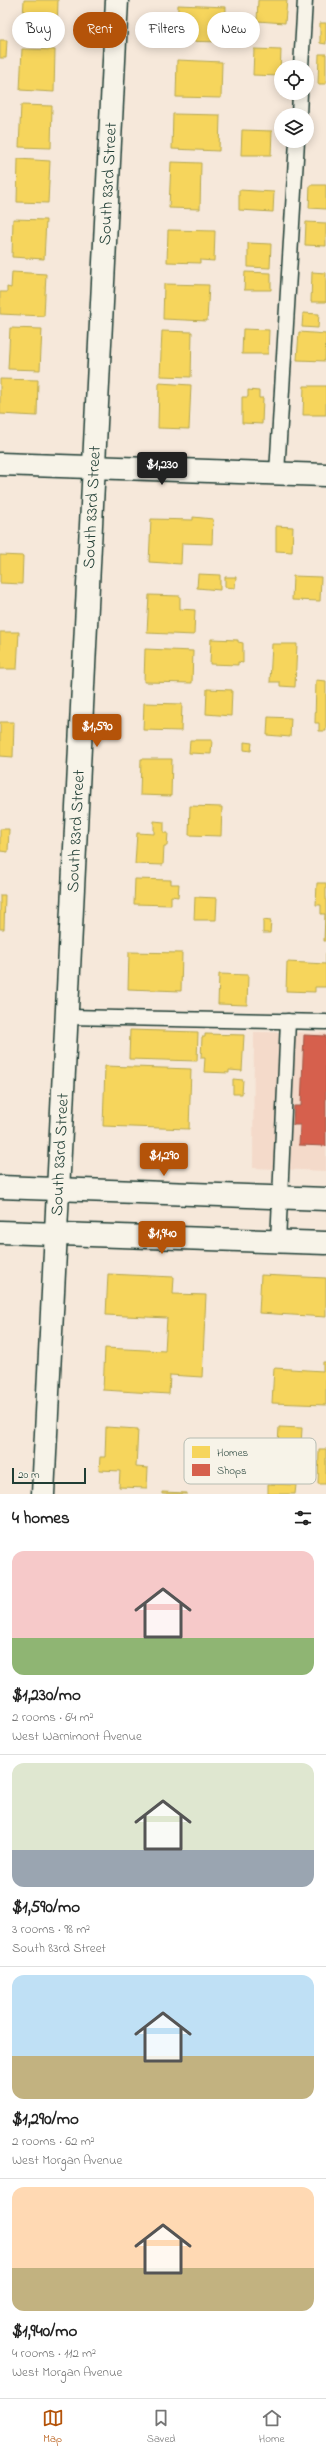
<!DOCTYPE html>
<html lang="en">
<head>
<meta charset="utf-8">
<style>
	body { margin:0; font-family:"Indie Flower",sans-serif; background:#f2f2f2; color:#222; height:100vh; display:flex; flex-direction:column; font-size:15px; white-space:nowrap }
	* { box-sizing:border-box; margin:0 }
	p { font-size:13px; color:#767676 }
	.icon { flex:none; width:22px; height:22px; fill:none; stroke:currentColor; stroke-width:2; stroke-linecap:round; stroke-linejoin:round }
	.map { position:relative; height:1494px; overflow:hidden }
	.panel { display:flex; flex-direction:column; background:#fff; flex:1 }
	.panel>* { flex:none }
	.hud { position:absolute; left:12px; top:12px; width:302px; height:36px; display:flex; gap:8px }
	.fabs { position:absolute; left:274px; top:60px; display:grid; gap:8px }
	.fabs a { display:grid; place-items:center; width:40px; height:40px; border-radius:50%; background:#fff; box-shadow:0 2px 10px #0003; font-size:20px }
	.scale { position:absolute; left:12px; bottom:10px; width:74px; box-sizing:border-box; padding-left:4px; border:2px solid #1f3d34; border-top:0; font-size:11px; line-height:14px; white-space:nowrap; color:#1f3d34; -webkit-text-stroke:3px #f7f3e8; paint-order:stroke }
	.price { position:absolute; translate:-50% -34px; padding:0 9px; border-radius:4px; background:#b45309; color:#fff; font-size:13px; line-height:26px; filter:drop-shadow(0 1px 2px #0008) }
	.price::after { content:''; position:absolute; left:50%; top:24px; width:12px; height:9px; margin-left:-6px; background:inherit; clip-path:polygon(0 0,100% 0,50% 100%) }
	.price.on { background:#222; color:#fff }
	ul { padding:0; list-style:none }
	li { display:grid; align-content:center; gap:8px; height:212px; padding:0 12px }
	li+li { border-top:1px solid #e0e0e0 }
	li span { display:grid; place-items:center; height:124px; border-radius:12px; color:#555 }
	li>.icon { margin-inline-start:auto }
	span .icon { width:72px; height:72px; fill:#fffc; stroke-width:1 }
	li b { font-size:17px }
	h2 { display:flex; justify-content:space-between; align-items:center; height:48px; padding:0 12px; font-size:17px }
	.chip { padding:0 14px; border-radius:18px; background:#fff; box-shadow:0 2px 10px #0003; font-size:14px; line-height:36px }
	.chip.on { background:#b45309; color:#fff }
	.tabs { display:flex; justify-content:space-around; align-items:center; height:56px; border-top:1px solid #e0e0e0; background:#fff; font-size:11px; color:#767676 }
	.tabs a { display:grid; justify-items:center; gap:2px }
	.tabs .on { color:#b45309 }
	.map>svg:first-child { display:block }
	.built { fill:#f4daca }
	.homes { fill:#f6d55c; stroke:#b6a750 }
	.shops { fill:#d6604d; stroke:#9f5646 }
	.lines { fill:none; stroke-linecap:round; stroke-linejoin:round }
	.service-casing { stroke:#1f3d34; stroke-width:17 }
	.minor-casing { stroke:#1f3d34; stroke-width:25 }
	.tertiary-casing { stroke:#1f3d34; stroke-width:25 }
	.service { stroke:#f7f3e8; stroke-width:14 }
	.minor { stroke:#f7f3e8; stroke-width:22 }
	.tertiary { stroke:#f7f3e8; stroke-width:22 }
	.labels { text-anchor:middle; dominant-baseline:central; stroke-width:4; stroke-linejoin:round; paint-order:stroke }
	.street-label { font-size:17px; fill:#1f3d34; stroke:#f7f3e8 }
	.key { fill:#f7f3e8; stroke:#b6bcb2; stroke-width:1 }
	.key-label { font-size:11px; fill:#1f3d34 }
</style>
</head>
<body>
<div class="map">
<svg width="326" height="1494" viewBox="0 0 326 1494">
	<rect width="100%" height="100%" fill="#f6e8da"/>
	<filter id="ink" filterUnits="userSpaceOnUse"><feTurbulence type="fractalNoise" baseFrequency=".025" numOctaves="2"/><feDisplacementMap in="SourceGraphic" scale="8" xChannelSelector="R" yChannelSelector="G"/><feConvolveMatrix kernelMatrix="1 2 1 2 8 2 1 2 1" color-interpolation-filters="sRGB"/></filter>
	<g filter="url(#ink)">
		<!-- built -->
		<polygon class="built" points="254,1032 326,1033 326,1171 253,1168"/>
		<!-- homes -->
		<g class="homes">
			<polygon points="24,0 58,0 57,36 22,34"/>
			<polygon points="258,0 287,0 285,23 257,21"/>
			<polygon points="178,5 226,7 225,42 177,41"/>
			<polygon points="320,23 326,23 326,44 320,43"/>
			<polygon points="0,40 7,40 6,58 0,58"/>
			<polygon points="22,49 55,50 54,92 20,90"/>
			<polygon points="254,49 281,50 280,76 253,75"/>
			<polygon points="319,54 326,54 326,84 318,84"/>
			<polygon points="177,60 222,62 221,98 176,97"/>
			<polygon points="21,105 52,106 51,148 19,147"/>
			<polygon points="173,114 220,115 219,151 172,149"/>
			<polygon points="242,130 272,131 271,155 241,155"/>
			<polygon points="18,159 50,161 48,203 17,202"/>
			<polygon points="171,162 201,163 200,209 169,208"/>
			<polygon points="310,185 326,185 326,209 309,208"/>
			<polygon points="239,190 274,192 273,212 239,210"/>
			<polygon points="13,219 46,220 44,259 12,257"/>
			<polygon points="306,222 326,223 326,246 305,245"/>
			<polygon points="168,230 215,231 214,261 200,260 200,263 167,262"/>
			<polygon points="248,243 271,244 270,268 248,267"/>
			<polygon points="12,272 46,274 44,316 0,314 0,292 7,292 7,287 11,288"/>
			<polygon points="245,272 271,273 271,290 244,290"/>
			<polygon points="312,272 326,273 326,302 311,302"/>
			<polygon points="164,284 209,285 207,321 163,319"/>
			<polygon points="303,313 319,314 318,328 302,327"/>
			<polygon points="10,328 42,329 40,370 8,369"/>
			<polygon points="243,329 269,330 268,354 242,354"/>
			<polygon points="162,331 192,332 191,377 160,376"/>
			<polygon points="299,332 326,334 325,361 297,360"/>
			<polygon points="0,379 38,380 37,416 0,414"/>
			<polygon points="159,383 191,385 189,429 158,428"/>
			<polygon points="304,386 326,386 326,415 303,415"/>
			<polygon points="248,390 259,391 259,398 263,398 262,424 242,423 242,397 248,397"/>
			<polygon points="193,517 213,519 212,544 182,543 181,564 149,562 151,519 193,520"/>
			<polygon points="276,526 293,527 292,552 276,551"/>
			<polygon points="0,555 23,556 22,584 0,583"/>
			<polygon points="198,574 220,575 220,590 197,588"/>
			<polygon points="293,576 321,577 320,601 292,600"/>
			<polygon points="225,577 236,577 235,588 225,587"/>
			<polygon points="149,595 180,596 180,609 195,610 194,635 147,633"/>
			<polygon points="0,632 19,632 17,669 0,669"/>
			<polygon points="211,639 238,640 238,642 243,643 243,663 238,662 238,665 210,664"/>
			<polygon points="272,644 297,644 295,687 280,686 280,682 270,682"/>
			<polygon points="145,649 193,651 192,683 144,682"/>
			<polygon points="316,680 326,681 326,731 319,731 319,723 315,723"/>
			<polygon points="207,689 232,690 231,716 206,714"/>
			<polygon points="144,703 182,704 181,731 143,730"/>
			<polygon points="268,717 291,718 290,737 267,735"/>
			<polygon points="0,722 14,722 13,757 0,756"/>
			<polygon points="190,740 212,740 211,754 189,753"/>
			<polygon points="244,742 252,743 251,751 244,750"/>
			<polygon points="141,759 172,759 171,796 140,795"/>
			<polygon points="190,806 222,807 221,836 189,835"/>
			<polygon points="154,821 164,822 164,833 168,833 167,846 164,846 163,865 135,864 137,833 154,834"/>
			<polygon points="0,829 9,829 8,852 0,851"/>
			<polygon points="135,879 171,880 171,884 179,884 178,897 171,896 171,905 134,904"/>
			<polygon points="317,883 326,883 326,941 324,941 325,914 321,914 321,905 316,905"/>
			<polygon points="0,895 5,895 4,929 0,929"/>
			<polygon points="195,897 217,898 216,920 194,920"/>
			<polygon points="263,920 271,921 270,933 263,933"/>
			<polygon points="129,952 182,953 181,991 128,989"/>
			<polygon points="326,953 326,987 315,987 315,992 286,991 287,962 326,964"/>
			<polygon points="219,974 248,975 247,1005 218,1004"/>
			<polygon points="130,1030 198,1032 197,1061 129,1059"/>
			<polygon points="205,1034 244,1035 242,1071 229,1070 229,1073 204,1072 205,1058 201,1058 202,1037 205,1037"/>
			<polygon points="105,1066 191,1069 189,1129 103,1126"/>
			<polygon points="233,1079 243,1080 242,1094 233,1094"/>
			<polygon points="108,1274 174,1277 173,1294 206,1295 202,1377 170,1375 169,1394 103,1390 105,1348 165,1351 167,1318 106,1315"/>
			<polygon points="261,1275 326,1278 326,1317 259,1313"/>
			<polygon points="323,1362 326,1362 326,1405 272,1403 274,1368 323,1371"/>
			<polygon points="106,1427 138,1429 136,1467 148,1468 147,1488 119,1487 120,1471 99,1470 100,1457 105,1457"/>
			<polygon points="279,1427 302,1428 301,1445 278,1444"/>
			<polygon points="319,1449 326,1449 326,1484 318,1484"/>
			<polygon points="268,1484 296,1485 295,1494 268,1494"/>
			<polygon points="162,1492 187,1493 187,1494 162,1494"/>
		</g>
		<!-- shops -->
		<polygon class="shops" points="304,1035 326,1036 326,1146 299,1145 300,1125 293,1125 294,1106 301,1106"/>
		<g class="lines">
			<!-- service casing -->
			<g class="service-casing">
				<g id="service">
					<polyline points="301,67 305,0"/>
					<polyline points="299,115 300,93"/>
					<polyline points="277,473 297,141"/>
					<polyline points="67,1017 326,1022"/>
					<polyline points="278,1242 288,1021"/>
				</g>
			</g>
			<!-- minor casing -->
			<g class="minor-casing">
				<g id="minor">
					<polyline points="0,464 326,475"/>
					<path id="s1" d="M43 1494 117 0"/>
				</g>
			</g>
			<!-- tertiary casing -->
			<g class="tertiary-casing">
				<g id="tertiary">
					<polyline points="0,1187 326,1199"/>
					<polyline points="0,1232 326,1243"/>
				</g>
			</g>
			<!-- service -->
			<use href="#service" class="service"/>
			<!-- minor -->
			<use href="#minor" class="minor"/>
			<!-- tertiary -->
			<use href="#tertiary" class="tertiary"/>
		</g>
	</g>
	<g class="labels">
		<!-- street labels -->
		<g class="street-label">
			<text stroke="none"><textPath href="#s1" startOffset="1312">South 83rd Street</textPath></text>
			<text stroke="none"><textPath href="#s1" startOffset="988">South 83rd Street</textPath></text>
			<text stroke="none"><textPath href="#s1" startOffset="664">South 83rd Street</textPath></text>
			<text stroke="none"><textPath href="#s1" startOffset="340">South 83rd Street</textPath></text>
		</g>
	</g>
	<!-- legend -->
	<rect x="184" y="1438" width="132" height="46" rx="6" class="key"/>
	<rect x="192" y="1446" width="18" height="12" fill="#f6d55c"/>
	<rect x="192" y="1464" width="18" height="12" fill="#d6604d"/>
	<g class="key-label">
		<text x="217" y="1456">Homes</text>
		<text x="217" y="1474">Shops</text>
	</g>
</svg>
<div class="fabs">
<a><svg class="icon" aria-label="locate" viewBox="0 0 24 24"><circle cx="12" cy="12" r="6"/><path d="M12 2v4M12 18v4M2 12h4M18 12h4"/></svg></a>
<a><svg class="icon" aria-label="layers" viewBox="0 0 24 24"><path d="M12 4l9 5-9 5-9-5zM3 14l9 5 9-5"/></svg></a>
</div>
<div class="scale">20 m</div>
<b class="price on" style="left:162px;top:486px">$1,230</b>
<b class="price" style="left:97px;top:748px">$1,590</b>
<b class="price" style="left:164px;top:1177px">$1,290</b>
<b class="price" style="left:162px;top:1255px">$1,940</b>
<div class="hud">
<a class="chip">Buy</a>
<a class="chip on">Rent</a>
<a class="chip">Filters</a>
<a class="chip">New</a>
</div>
</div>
<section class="panel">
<h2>4 homes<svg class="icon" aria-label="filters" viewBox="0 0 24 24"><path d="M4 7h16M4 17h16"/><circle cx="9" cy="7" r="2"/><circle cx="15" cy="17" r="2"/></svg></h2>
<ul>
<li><span style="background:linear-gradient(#f6c9c9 70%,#8fb573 0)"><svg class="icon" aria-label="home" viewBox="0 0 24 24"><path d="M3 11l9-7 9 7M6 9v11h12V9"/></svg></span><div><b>$1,230/mo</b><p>2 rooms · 64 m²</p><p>West Warnimont Avenue</p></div></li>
<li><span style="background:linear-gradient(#dfe7d0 70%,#9aa5b1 0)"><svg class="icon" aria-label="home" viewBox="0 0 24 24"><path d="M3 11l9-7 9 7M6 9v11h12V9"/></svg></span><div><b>$1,590/mo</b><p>3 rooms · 98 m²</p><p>South 83rd Street</p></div></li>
<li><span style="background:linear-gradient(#bfe0f5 65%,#c2b280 0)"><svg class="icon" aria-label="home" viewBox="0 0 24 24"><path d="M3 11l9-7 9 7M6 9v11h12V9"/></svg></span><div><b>$1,290/mo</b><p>2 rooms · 62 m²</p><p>West Morgan Avenue</p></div></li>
<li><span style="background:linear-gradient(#ffd9b3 65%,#c2b280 0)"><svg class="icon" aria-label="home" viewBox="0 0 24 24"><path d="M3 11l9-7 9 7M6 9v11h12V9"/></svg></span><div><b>$1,940/mo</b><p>4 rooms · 112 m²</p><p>West Morgan Avenue</p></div></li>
</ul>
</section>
<nav class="tabs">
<a class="on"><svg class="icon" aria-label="map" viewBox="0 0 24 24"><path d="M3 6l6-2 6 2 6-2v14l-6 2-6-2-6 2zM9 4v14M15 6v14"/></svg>Map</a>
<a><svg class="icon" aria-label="saved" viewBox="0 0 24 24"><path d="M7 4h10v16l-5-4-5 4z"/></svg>Saved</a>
<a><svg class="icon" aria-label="home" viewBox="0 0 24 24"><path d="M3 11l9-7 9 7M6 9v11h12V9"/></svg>Home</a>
</nav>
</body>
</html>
